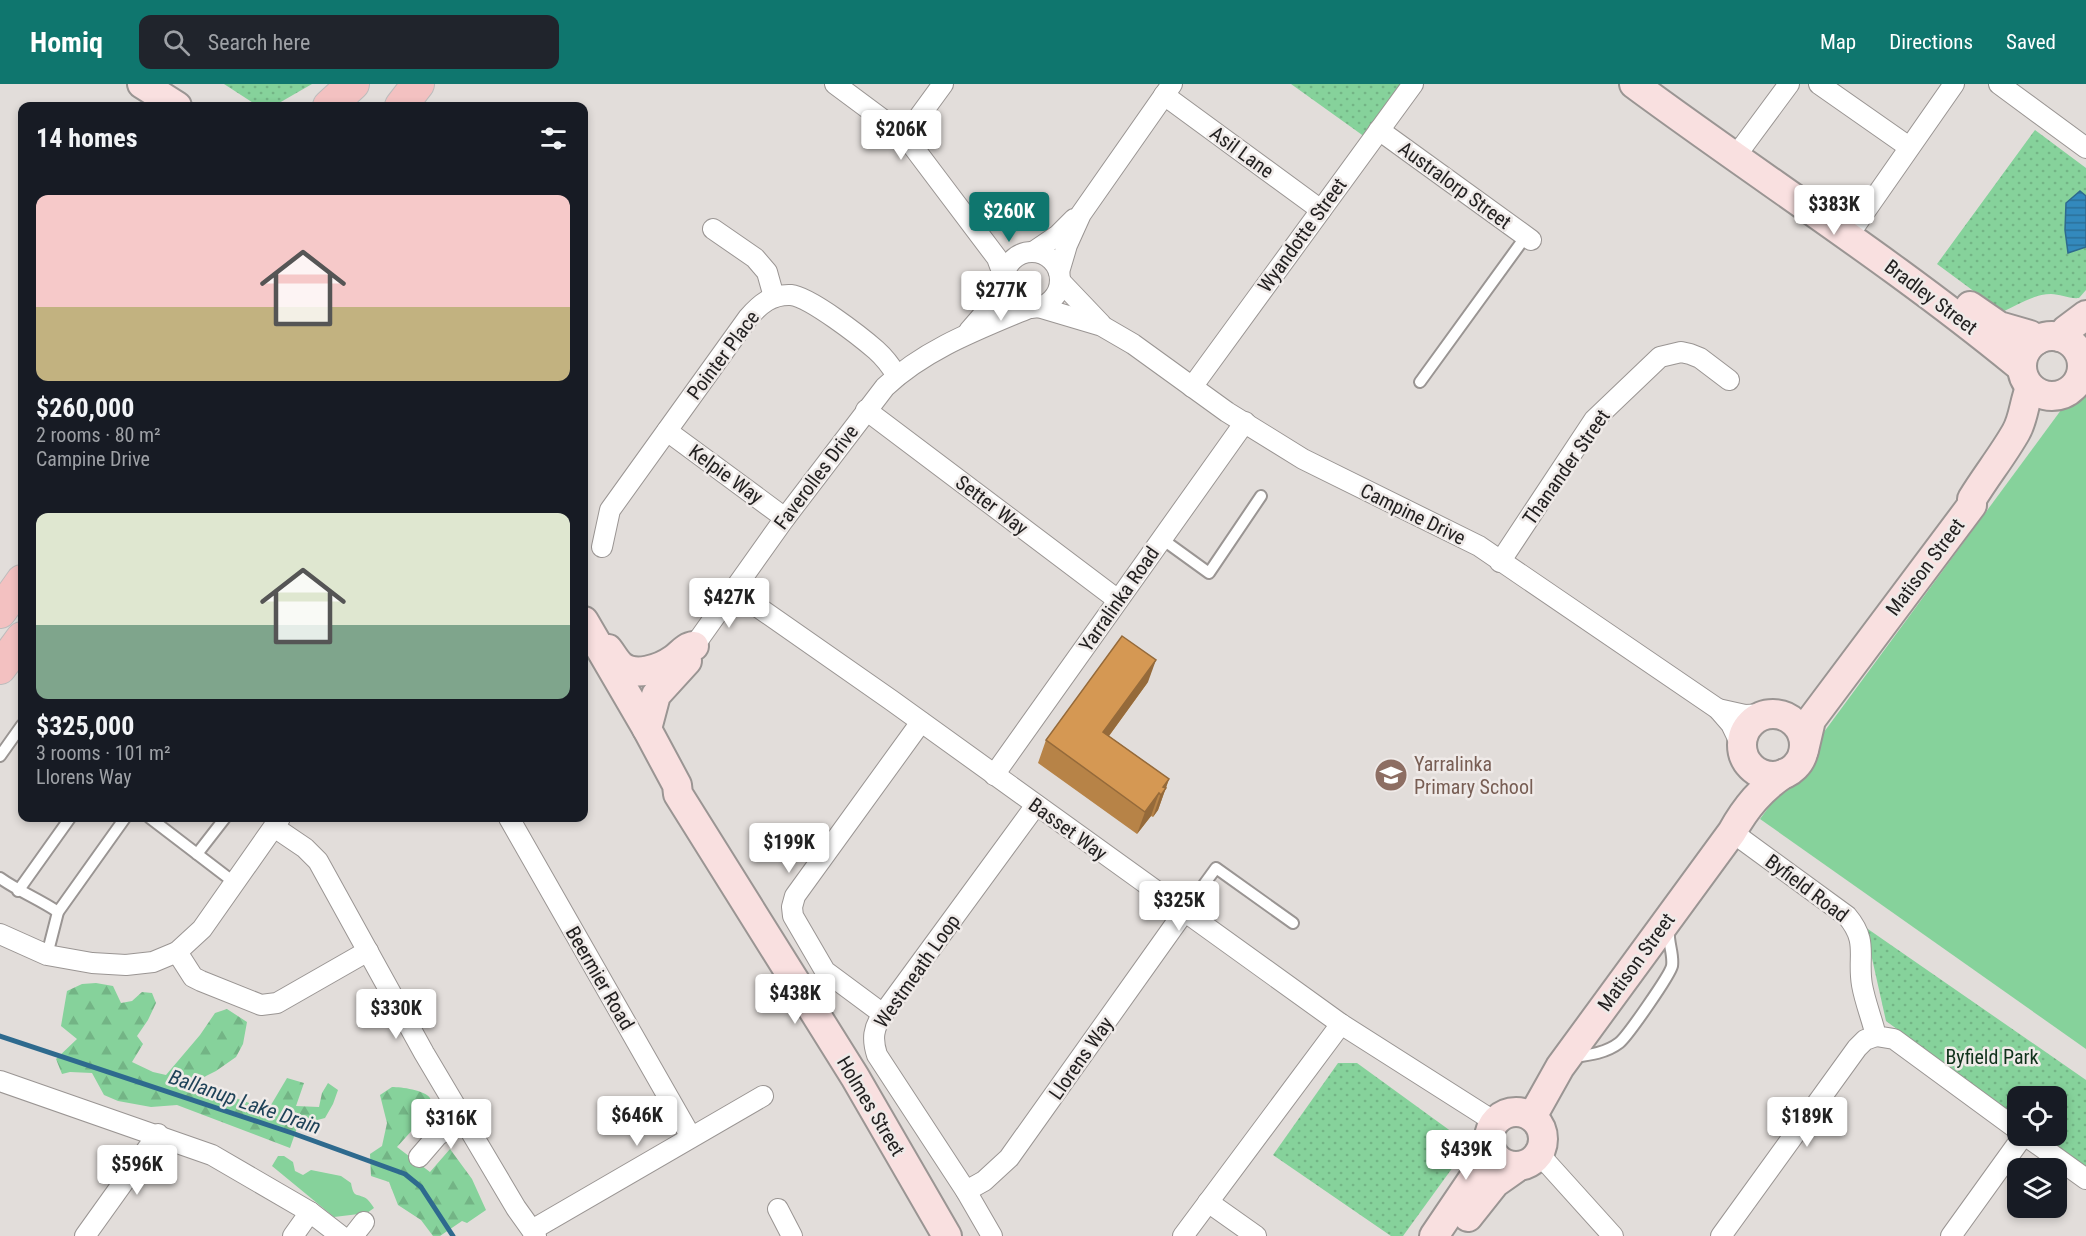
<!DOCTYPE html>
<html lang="en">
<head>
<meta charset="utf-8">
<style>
	body { margin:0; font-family:"Roboto Condensed",sans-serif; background:#20242c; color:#f1f3f6; height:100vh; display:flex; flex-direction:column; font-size:22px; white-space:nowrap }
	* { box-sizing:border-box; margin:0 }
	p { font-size:20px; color:#9ea1a6 }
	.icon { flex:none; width:33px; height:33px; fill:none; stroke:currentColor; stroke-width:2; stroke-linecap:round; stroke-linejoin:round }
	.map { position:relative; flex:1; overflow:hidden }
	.side { position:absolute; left:18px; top:18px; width:570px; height:720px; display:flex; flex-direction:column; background:#171b24; border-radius:12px; box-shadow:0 3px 9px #0003 }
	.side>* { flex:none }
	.tools { position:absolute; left:2007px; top:1002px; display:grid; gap:12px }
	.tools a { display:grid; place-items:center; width:60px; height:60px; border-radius:12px; background:#171b24; box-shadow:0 3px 9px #0003; font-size:30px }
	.price { position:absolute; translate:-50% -51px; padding:0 14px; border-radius:6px; background:#fff; color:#222; font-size:20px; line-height:39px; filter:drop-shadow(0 2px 3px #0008) }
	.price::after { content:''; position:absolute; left:50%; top:36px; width:18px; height:14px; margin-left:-9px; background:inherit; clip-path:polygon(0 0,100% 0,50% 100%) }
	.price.active { background:#0f766e; color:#fff }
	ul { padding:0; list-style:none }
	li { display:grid; align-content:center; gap:12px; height:318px; padding:0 18px }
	li span { display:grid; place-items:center; height:186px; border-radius:12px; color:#555 }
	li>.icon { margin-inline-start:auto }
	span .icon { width:108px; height:108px; fill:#fffc; stroke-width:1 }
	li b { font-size:26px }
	h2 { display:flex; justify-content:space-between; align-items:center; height:72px; padding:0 18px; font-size:26px }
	header { display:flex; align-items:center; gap:36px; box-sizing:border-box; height:84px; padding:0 30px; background:#0f766e; color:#fff }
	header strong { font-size:28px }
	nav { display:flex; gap:33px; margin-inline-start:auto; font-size:21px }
	.search { width:420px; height:54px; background:#20242c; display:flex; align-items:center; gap:15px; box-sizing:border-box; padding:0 21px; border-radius:12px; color:#9ea1a6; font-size:22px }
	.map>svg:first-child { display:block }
	.green { fill:#86d29b }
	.forest { fill:url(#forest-firs) }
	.park { fill:url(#park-dots) }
	.water { fill:url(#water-rules); stroke:#2e6a8e; stroke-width:1.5 }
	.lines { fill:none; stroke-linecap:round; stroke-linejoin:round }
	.stream { stroke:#2e6a8e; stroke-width:5 }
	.lane-casing { stroke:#9a9593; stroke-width:14 }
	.street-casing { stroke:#9a9593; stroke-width:22 }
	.secondary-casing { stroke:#9a9593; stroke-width:32 }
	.primary-casing { stroke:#bdbcbc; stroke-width:34 }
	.lane { stroke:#fff; stroke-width:10 }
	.street { stroke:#fff; stroke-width:20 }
	.secondary { stroke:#f9e0e0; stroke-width:28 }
	.primary { stroke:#f3c1c1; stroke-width:32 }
	.wall { fill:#b78347 }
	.shaded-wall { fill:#956a3a }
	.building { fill:#d59853; stroke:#956a3a; stroke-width:1.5 }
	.labels { text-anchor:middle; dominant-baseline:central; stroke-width:5; stroke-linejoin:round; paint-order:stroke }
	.street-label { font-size:20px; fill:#232121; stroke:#efeae8 }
	.education-label { font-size:20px; fill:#785e54; stroke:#efeae8; text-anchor:start }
	.park-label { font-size:20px; fill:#10321b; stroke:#efeae8 }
	.water-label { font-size:21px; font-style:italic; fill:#1e4258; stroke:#efeae8 }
</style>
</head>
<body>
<header>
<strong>Homiq</strong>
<div class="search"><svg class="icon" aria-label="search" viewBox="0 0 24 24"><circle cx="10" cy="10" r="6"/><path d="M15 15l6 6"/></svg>Search here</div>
<nav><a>Map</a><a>Directions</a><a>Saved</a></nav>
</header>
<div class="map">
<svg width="2086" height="1152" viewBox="0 0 2086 1152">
	<defs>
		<pattern id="forest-firs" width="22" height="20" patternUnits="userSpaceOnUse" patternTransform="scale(1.5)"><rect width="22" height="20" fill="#86d29b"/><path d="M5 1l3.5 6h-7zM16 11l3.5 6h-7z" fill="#73b485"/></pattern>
		<pattern id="park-dots" width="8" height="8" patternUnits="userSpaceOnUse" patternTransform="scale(1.5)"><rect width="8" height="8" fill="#86d29b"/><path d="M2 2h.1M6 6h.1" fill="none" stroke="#73b485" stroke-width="1.8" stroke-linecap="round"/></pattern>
		<pattern id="water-rules" width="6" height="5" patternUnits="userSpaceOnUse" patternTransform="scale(1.5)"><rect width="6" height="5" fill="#3389bd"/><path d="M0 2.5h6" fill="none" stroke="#2b7099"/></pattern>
	</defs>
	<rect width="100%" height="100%" fill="#e2ddda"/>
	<!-- green -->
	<g class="green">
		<polygon points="2086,292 2086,965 1760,735"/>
		<path d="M278 1072H284L293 1078 295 1087 303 1091 311 1086 341 1092 351 1099C354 1116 357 1108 367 1115 370 1118 372 1121 374 1124L367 1129 334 1133 272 1082Z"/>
	</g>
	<!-- forest -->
	<g class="forest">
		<polygon points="96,899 113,902 121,919 132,917 142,908 152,909 156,919 148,936 137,952 143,960 132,978 153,988 166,991 200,951 215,929 227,925 247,938 243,960 236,973 216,987 198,996 184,995 268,1026 287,994 304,999 296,1022 319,1023 322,1009 328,999 338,1006 333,1020 325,1034 298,1041 290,1064 177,1021 151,1023 118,1017 104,1011 92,989 70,988 62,990 56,975 77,955 61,942 67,907 82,900"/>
		<path d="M392 1003C401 1003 425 1006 430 1014 430 1014 433 1022 433 1023L397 1063 430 1088 450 1065 472 1095 486 1126 467 1139 462 1137 440 1152H433L421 1136 398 1121 389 1098 371 1092 370 1070 382 1062 387 1039 380 1011Z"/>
	</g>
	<!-- park -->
	<g class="park">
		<polygon points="224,0 312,0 279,19 258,22"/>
		<polygon points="1291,0 1401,0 1365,53"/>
		<path d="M2035 46 2086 84V206L2079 214C2069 215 2060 210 2051 210 2034 210 2018 221 2002 228L1937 180Z"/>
		<polygon points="1865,843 2086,996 2086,1084 2042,1052 2056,1052 2056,1012 2018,1012 2017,1034 1886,937"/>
		<polygon points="1338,979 1357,979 1452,1048 1461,1072 1403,1152 1391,1152 1273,1071"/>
	</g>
	<!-- water -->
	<polygon class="water" points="2080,107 2086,112 2086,163 2068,169 2065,146 2066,119"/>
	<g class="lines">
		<!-- stream -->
		<polyline class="stream" points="0,952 292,1049 405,1090 421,1103 453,1152"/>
		<!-- lane casing -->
		<g class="lane-casing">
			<g id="lane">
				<polyline points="1420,298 1526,152"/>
				<polyline points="1162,455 1209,489 1261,412"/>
				<polyline points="0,672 22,641"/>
				<polyline points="150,734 235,799"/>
				<polyline points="197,770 225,734"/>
				<path d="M0 794C18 807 39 815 58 828"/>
				<polyline points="18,807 70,734"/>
				<polyline points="1184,828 1216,784 1293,839"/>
				<polyline points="47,871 58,828 125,734"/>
				<path d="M1574 973C1589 971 1606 969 1619 959 1627 953 1670 891 1672 882 1674 870 1667 857 1669 844"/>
			</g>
		</g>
		<!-- street casing -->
		<g class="street-casing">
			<g id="street">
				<polyline points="835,0 905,52 997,174 1004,193"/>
				<polyline points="1819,0 1909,63"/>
				<polyline points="1999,0 2086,64"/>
				<polyline points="1164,11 1321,126"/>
				<polyline points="1379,46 1531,156"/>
				<polyline points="905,52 943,0"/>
				<polyline points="1735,73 1789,0"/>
				<polyline points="713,145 755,174 767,188 774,213"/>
				<polyline points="1848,152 1954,0"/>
				<circle cx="1032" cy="196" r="28"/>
				<polyline points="1033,168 1058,151 1074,135"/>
				<polyline points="1059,188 1067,161 1081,130 1172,0"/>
				<polyline points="1060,197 1101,240"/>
				<polyline points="1038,223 1102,242 1133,260 1227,328 1303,375 1479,462 1718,625 1731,640 1743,665"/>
				<polyline points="969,247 995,217 1004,201"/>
				<polyline points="1192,303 1413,0"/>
				<polyline points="866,326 1118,516"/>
				<polyline points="667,347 785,434"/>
				<path d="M602 463 610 426 748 234C760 220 772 210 791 211 810 213 861 253 876 266 885 274 891 282 897 292"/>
				<polyline points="1500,478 1594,336 1660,273 1681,268 1690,270 1700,274 1729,296"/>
				<polyline points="735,507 891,616 1341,940 1495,1038"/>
				<path d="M694 562 785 434 885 303C925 265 979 245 1029 224"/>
				<polyline points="1718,625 1745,631 1767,630"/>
				<polyline points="994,691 1245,338"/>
				<polyline points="509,734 691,1053"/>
				<polyline points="274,743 305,764 318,777 424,969 516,1124 536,1152"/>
				<path d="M1732 748 1847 832C1869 858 1857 872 1862 901 1865 918 1872 935 1876 952L1894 955 2018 1046"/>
				<polyline points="0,850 47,871 92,879 126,881 153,878 177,868 202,845 280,734"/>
				<polyline points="177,868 193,893 201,897 261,921 277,919 368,867"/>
				<polyline points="883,930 825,887 793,832 792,823 795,812 921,638"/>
				<polyline points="0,997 212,1071 310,1128 341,1152"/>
				<polyline points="2026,1052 2086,1095"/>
				<polyline points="1539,1070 1613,1152"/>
				<polyline points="419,1073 438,1051 464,1037"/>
				<polyline points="966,1107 984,1097 1009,1074 1184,828"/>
				<polyline points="1208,1118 1256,1152"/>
				<polyline points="778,1125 792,1152"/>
				<polyline points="532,1146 763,1012"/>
				<polyline points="85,1152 158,1050"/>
				<polyline points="293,1152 310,1128"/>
				<polyline points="353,1152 364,1138"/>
				<path d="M992 1152 966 1107 877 971C872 955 873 944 883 930L1036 721"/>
				<polyline points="1183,1152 1341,940"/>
				<polyline points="1721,1152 1857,964 1865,956 1876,952"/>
				<polyline points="1951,1152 2023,1052"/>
			</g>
		</g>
		<!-- secondary casing -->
		<g class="secondary-casing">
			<g id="secondary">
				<polyline points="142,0 177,22"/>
				<path d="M1634 0C1761 94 1894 179 2017 280L2022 282"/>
				<polyline points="1970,222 1999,242 2030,251 2037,256"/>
				<circle cx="2052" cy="282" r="30"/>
				<polyline points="2060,253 2066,246 2086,231"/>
				<polyline points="584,537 647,645 677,701 678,710 855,993 947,1152"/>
				<path d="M608 565C612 570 615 576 620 581 634 594 660 585 674 575 681 570 685 563 694 562"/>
				<circle cx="1773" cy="661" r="31"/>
				<polyline points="647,645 656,611 687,577"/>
				<path d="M1804 666 1811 636 1972 421V415C1986 392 2003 371 2016 348 2024 334 2024 318 2030 304"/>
				<circle cx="1516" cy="1055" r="27"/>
				<path d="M1532 1033 1560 983 1732 748C1746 723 1761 705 1785 689"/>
				<polyline points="1468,1133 1495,1099 1519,1082"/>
				<polyline points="1434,1152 1478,1087 1489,1053"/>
			</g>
		</g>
		<!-- primary casing -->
		<g class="primary-casing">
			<g id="primary">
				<polyline points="329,22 353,0"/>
				<polyline points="401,22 418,0"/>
				<polyline points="0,528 22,497"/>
				<polyline points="0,584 22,554"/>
			</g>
		</g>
		<!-- lane -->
		<use href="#lane" class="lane"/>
		<!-- street -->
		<use href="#street" class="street"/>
		<!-- secondary -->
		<use href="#secondary" class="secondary"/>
		<!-- primary -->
		<use href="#primary" class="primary"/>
	</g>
	<!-- wall -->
	<polygon class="wall" points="1148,598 1109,652 1169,695 1158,726 1153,733 1151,732 1137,750 1038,679 1046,656"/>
	<!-- shaded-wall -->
	<g class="shaded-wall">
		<polygon points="1156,576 1148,598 1095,671 1103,648"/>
		<polygon points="1169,695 1158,726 1153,733 1163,703"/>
		<polygon points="1159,709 1151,732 1137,750 1145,728"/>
	</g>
	<!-- building -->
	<polygon class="building" points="1122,552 1156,576 1103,648 1169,695 1163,703 1166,704 1161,711 1159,709 1145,728 1046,656"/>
	<!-- icons -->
	<defs>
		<g id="school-disc" transform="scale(1.725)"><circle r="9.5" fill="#8d6e63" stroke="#efeae8"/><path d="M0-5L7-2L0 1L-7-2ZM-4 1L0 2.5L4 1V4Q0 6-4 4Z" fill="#fff"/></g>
	</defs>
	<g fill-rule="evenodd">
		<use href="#school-disc" x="1391" y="691"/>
	</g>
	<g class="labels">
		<!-- street labels -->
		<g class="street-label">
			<text transform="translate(1242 68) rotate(36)">Asil Lane</text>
			<text transform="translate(1455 101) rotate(36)">Australorp Street</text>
			<text transform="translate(1302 151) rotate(-54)">Wyandotte Street</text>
			<text transform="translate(1931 213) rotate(37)">Bradley Street</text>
			<text transform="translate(723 271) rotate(-53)">Pointer Place</text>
			<text transform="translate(1566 383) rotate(-55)">Thanander Street</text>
			<text transform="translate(726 390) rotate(36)">Kelpie Way</text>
			<text transform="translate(816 393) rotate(-53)">Faverolles Drive</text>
			<text transform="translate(992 421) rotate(37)">Setter Way</text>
			<text transform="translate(1413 430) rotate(26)">Campine Drive</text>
			<text transform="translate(1925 483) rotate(-53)">Matison Street</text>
			<text transform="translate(1119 515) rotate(-55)">Yarralinka Road</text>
			<text transform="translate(1068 745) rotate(36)">Basset Way</text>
			<text transform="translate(1807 804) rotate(37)">Byfield Road</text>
			<text transform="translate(1636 878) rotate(-54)">Matison Street</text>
			<text transform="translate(917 887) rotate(-55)">Westmeath Loop</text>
			<text transform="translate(600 894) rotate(60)">Beermier Road</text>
			<text transform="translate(1081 974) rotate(-55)">Llorens Way</text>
			<text transform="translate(871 1022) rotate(59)">Holmes Street</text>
		</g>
		<!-- education labels -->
		<g class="education-label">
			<text x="1414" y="680">Yarralinka<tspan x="1414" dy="23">Primary School</tspan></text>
		</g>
		<!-- park labels -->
		<g class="park-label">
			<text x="1992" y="973">Byfield Park</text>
		</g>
		<!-- water labels -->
		<g class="water-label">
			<text transform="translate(245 1018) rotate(19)">Ballanup Lake Drain</text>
		</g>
	</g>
</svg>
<div class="tools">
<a><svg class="icon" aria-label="locate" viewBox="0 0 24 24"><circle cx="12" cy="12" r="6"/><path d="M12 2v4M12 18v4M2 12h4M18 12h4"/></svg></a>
<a><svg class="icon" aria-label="layers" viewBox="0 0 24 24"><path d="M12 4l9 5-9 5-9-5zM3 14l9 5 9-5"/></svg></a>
</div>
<b class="price" style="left:901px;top:77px">$206K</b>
<b class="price" style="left:1834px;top:152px">$383K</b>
<b class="price active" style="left:1009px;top:159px">$260K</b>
<b class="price" style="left:1001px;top:238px">$277K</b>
<b class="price" style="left:729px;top:545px">$427K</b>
<b class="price" style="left:789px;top:790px">$199K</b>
<b class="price" style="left:1179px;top:848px">$325K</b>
<b class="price" style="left:795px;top:941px">$438K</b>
<b class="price" style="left:396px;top:956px">$330K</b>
<b class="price" style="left:637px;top:1063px">$646K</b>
<b class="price" style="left:1807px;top:1064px">$189K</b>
<b class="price" style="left:451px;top:1066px">$316K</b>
<b class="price" style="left:1466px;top:1097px">$439K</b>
<b class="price" style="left:137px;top:1112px">$596K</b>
<section class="side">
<h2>14 homes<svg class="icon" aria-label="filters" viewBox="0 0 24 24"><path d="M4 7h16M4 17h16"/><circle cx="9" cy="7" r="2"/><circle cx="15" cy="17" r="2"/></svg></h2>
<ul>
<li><span style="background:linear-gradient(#f6c9c9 60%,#c2b280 0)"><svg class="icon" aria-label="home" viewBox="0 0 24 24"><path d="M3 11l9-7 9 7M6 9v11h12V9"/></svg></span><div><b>$260,000</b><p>2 rooms · 80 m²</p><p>Campine Drive</p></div></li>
<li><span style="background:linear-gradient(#dfe7d0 60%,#7fa58c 0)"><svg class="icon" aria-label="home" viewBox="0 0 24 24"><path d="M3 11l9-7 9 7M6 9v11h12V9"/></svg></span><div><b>$325,000</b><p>3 rooms · 101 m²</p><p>Llorens Way</p></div></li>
</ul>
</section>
</div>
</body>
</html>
